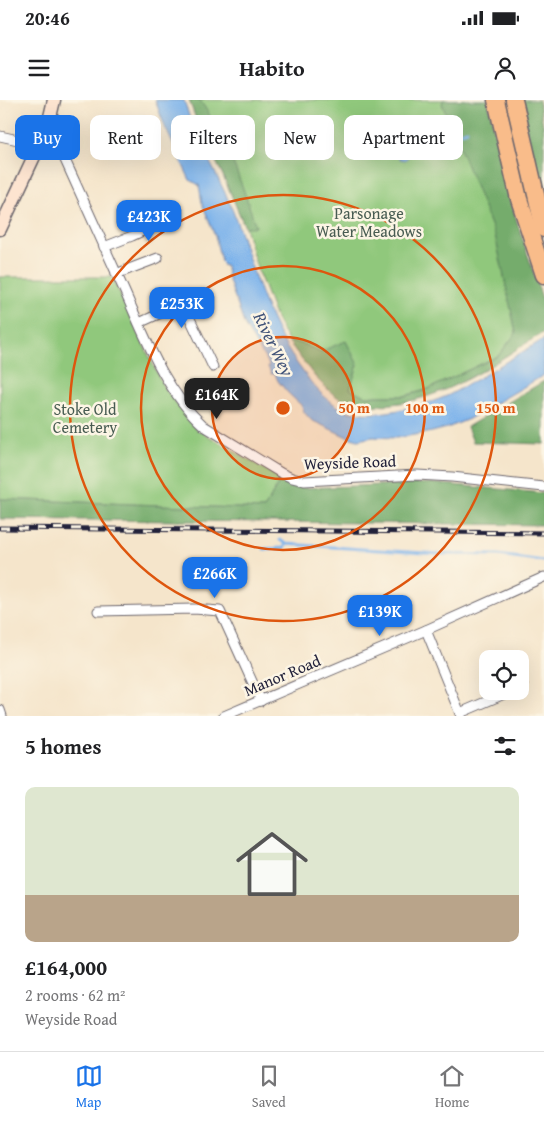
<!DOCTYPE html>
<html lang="en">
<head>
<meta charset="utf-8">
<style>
	body { margin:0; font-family:"Gentium Book Plus",serif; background:#f6f6f6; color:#202124; height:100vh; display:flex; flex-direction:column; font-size:19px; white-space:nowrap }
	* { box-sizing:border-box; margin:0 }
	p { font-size:16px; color:#757577 }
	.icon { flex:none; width:28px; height:28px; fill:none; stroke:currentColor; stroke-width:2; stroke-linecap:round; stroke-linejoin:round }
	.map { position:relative; height:616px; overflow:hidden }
	.drawer { display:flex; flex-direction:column; background:#fff; flex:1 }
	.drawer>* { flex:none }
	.hud { position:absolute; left:15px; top:15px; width:515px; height:45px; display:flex; gap:10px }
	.tools { position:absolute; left:479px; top:550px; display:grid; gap:10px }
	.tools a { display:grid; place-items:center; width:50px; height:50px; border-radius:10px; background:#fff; box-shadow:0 5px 20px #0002; font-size:25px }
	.price { position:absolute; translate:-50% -42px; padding:0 11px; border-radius:10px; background:#1a73e8; color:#fff; font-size:16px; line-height:32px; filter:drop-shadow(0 1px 2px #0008) }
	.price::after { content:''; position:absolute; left:50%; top:30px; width:15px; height:11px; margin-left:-8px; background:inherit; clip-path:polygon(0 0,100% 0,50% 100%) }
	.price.active { background:#222; color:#fff }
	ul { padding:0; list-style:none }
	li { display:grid; align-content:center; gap:10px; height:265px; padding:0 25px }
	li span { display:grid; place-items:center; height:155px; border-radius:10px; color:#555 }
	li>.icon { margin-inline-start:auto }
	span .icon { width:90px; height:90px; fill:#fffc; stroke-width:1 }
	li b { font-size:21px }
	h2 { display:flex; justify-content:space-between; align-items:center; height:60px; padding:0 25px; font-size:21px }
	.tag { padding:0 18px; border-radius:10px; background:#fff; box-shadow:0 5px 20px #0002; font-size:18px; line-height:45px }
	.tag.active { background:#1a73e8; color:#fff }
	.status { display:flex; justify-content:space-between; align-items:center; height:35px; padding:0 25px; background:#fff; direction:ltr }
	.status svg { height:14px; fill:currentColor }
	header { display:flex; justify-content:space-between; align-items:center; height:65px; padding:0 25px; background:#fff; font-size:22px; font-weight:800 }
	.tabs { display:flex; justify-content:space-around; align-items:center; height:70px; border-top:1px solid #e0e0e0; background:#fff; font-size:14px; color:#757577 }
	.tabs a { display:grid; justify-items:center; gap:2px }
	.tabs .active { color:#1a73e8 }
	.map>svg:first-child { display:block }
	.green { fill:#90c87c; stroke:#59755c }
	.forest { fill:#74ac6c; stroke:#4b6754 }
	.water { fill:#7cb2eb; stroke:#4f6a93 }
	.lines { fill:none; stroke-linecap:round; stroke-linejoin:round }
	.stream { stroke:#7cb2eb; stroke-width:3 }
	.street-casing { stroke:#6c666d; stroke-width:11 }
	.secondary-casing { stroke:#6c666d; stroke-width:15 }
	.highway-casing { stroke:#6c666d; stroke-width:19 }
	.street { stroke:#fff; stroke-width:9 }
	.secondary { stroke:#fde4d0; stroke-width:12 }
	.highway { stroke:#f9bc8a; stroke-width:16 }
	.rail-casing { stroke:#22223b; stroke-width:5 }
	.rail { stroke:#fcf5e5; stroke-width:3; stroke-dasharray:9; stroke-linecap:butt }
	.ring { fill:none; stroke:#de560e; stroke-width:2.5 }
	.labels { text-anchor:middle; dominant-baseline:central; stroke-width:5; stroke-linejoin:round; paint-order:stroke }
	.park-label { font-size:16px; fill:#485c52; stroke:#fcf5e5 }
	.street-label { font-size:16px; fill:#22223b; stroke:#fcf5e5 }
	.water-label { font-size:18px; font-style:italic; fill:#425479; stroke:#fcf5e5 }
	.centre { fill:#de560e; stroke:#fcf5e5; stroke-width:2.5 }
	.ring-label { font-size:15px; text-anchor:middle; font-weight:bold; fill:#de560e; stroke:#fcf5e5; stroke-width:5; stroke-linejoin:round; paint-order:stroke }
</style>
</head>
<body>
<div class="status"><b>20:46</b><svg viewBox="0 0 49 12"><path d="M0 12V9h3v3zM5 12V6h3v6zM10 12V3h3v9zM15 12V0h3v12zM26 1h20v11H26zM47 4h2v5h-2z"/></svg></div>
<header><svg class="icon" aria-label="menu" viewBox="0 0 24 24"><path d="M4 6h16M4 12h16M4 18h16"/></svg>Habito<svg class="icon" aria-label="person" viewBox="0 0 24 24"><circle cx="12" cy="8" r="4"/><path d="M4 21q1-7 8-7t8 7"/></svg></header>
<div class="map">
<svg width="544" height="616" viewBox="0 0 544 616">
	<rect width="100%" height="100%" fill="#fcf5e5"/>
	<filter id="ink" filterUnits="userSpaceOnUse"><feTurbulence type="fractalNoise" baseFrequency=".02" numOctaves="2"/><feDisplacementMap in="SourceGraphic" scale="10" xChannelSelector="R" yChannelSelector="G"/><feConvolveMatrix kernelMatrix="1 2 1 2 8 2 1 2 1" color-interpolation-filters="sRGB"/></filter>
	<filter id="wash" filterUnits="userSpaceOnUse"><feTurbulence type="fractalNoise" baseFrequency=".0096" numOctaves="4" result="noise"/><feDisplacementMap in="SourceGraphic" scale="20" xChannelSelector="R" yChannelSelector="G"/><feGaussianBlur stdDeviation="1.12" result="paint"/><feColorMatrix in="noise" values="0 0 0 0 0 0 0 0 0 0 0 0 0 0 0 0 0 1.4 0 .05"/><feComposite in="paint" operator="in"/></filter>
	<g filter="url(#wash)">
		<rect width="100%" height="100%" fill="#f5e5cb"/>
		<!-- green -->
		<g class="green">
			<polygon points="189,0 466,0 526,235 498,256 426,290 404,296 366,296 316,278 288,241 277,221 257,168 245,127 222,73 201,32"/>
			<polygon points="0,177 112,177 163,286 195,328 281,379 264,409 0,399"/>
		</g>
		<!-- forest -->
		<g class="forest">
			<path d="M189 0H200C226 38 242 83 256 127H245L222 73 201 32Z"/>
			<path d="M443 0H488L502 69 518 125 544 204V232C492 264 443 303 379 305 367 306 353 306 342 300 319 287 304 261 288 241L303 244 319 252 346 241 358 265 350 289 366 296H404L426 290 498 256 516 233 495 135 442 4Z"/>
			<polygon points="520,0 539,0 544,31 544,109"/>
			<polygon points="544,281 544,344 473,342 467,327"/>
			<polygon points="281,379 304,388 431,383 544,393 544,425 0,419 0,399 264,409"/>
		</g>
		<!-- water -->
		<g class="water">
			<path d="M155 0H184C196 44 224 82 238 125 256 179 268 226 304 273 314 287 326 300 342 309 366 321 426 306 449 295 459 290 469 283 479 278 501 265 522 252 544 239V275L469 319 447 328 432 332 396 338 373 337 358 340 345 336 311 320 304 312 301 305 288 293 278 281 275 274H271L268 267 269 265 245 226 228 178 226 166 223 165 221 161 215 136 202 103 199 85 190 80 165 27Z"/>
			<path d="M399 36 407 39 416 47 408 48 409 56 405 60 400 59C396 51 389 42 399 36Z"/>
		</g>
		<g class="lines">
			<!-- stream -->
			<g class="stream">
				<polyline points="415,45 432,42 467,30"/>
				<polyline points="280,440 286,444 440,454 498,455 544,461"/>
				<polyline points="264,449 284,448 286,444"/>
			</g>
		</g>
	</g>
	<g filter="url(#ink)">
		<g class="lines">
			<!-- street casing -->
			<g class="street-casing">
				<g id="street">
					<polyline points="0,36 27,42 37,50"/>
					<path d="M45 38 55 43 61 51C82 97 103 143 124 190 145 237 165 291 204 326L281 373 292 378 304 381 417 375 452 377 544 387"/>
					<polyline points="104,147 132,136 151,127 146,109"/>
					<polyline points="116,174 158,158"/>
					<polyline points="139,223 172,208 184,206 213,267"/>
					<polyline points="98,511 194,509 220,511 261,601"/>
					<polyline points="426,530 461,616"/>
					<polyline points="520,587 523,586"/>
					<polyline points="0,610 2,616"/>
					<polyline points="460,613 511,591"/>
					<polyline points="224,616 426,530 544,477"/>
				</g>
			</g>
			<!-- secondary casing -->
			<g class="secondary-casing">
				<polyline id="secondary" points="0,129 37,50 45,38 54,0"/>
			</g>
			<!-- highway casing -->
			<g class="highway-casing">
				<g id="highway">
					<polyline points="496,0 519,99 544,175"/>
					<polyline points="514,0 544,129"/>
				</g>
			</g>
			<!-- street -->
			<use href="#street" class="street"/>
			<!-- secondary -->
			<use href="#secondary" class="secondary"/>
			<!-- highway -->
			<use href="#highway" class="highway"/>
			<!-- rail casing -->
			<g class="rail-casing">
				<polyline id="rail" points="0,428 544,433"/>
			</g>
			<!-- rail -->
			<use href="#rail" class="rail"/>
		</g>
	</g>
	<!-- distance rings -->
	<circle cx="283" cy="308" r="71" fill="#de560e" fill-opacity=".12"/>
	<g class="ring">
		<circle cx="283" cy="308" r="71"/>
		<circle cx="283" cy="308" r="142"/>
		<circle cx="283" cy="308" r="213"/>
	</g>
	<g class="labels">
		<!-- park labels -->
		<g class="park-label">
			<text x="369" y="113">Parsonage<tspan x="369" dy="18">Water Meadows</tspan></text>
			<text x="85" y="309">Stoke Old<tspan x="85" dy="18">Cemetery</tspan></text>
		</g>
		<!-- street labels -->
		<g class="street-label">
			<text transform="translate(350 362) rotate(-2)">Weyside Road</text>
			<text transform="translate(282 575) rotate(-23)">Manor Road</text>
		</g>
		<!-- water labels -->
		<g class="water-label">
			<text transform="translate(274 244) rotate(64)">River Wey</text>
		</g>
	</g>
	<circle cx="283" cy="308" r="8" class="centre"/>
	<g class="ring-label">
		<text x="354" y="313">50 m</text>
		<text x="425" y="313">100 m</text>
		<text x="496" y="313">150 m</text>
	</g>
</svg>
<div class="tools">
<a><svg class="icon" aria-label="locate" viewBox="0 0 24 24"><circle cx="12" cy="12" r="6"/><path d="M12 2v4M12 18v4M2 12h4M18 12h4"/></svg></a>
</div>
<b class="price" style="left:149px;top:142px">£423K</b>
<b class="price" style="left:182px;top:229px">£253K</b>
<b class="price active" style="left:217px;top:320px">£164K</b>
<b class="price" style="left:215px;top:499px">£266K</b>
<b class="price" style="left:380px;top:537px">£139K</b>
<div class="hud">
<a class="tag active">Buy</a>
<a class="tag">Rent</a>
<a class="tag">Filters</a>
<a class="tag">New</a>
<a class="tag">Apartment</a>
</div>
</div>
<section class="drawer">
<h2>5 homes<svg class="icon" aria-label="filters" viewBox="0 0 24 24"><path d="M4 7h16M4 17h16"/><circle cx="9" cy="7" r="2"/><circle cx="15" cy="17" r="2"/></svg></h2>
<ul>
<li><span style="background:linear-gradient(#dfe7d0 70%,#b9a48a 0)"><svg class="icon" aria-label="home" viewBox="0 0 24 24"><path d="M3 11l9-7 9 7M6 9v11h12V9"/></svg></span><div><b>£164,000</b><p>2 rooms · 62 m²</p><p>Weyside Road</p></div></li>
</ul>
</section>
<nav class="tabs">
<a class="active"><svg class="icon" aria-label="map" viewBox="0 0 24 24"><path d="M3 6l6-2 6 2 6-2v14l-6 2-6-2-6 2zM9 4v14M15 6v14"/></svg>Map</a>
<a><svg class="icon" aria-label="saved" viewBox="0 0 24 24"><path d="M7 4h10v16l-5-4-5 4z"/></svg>Saved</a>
<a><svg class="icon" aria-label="home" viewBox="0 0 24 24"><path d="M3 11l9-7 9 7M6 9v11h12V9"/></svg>Home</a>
</nav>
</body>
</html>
